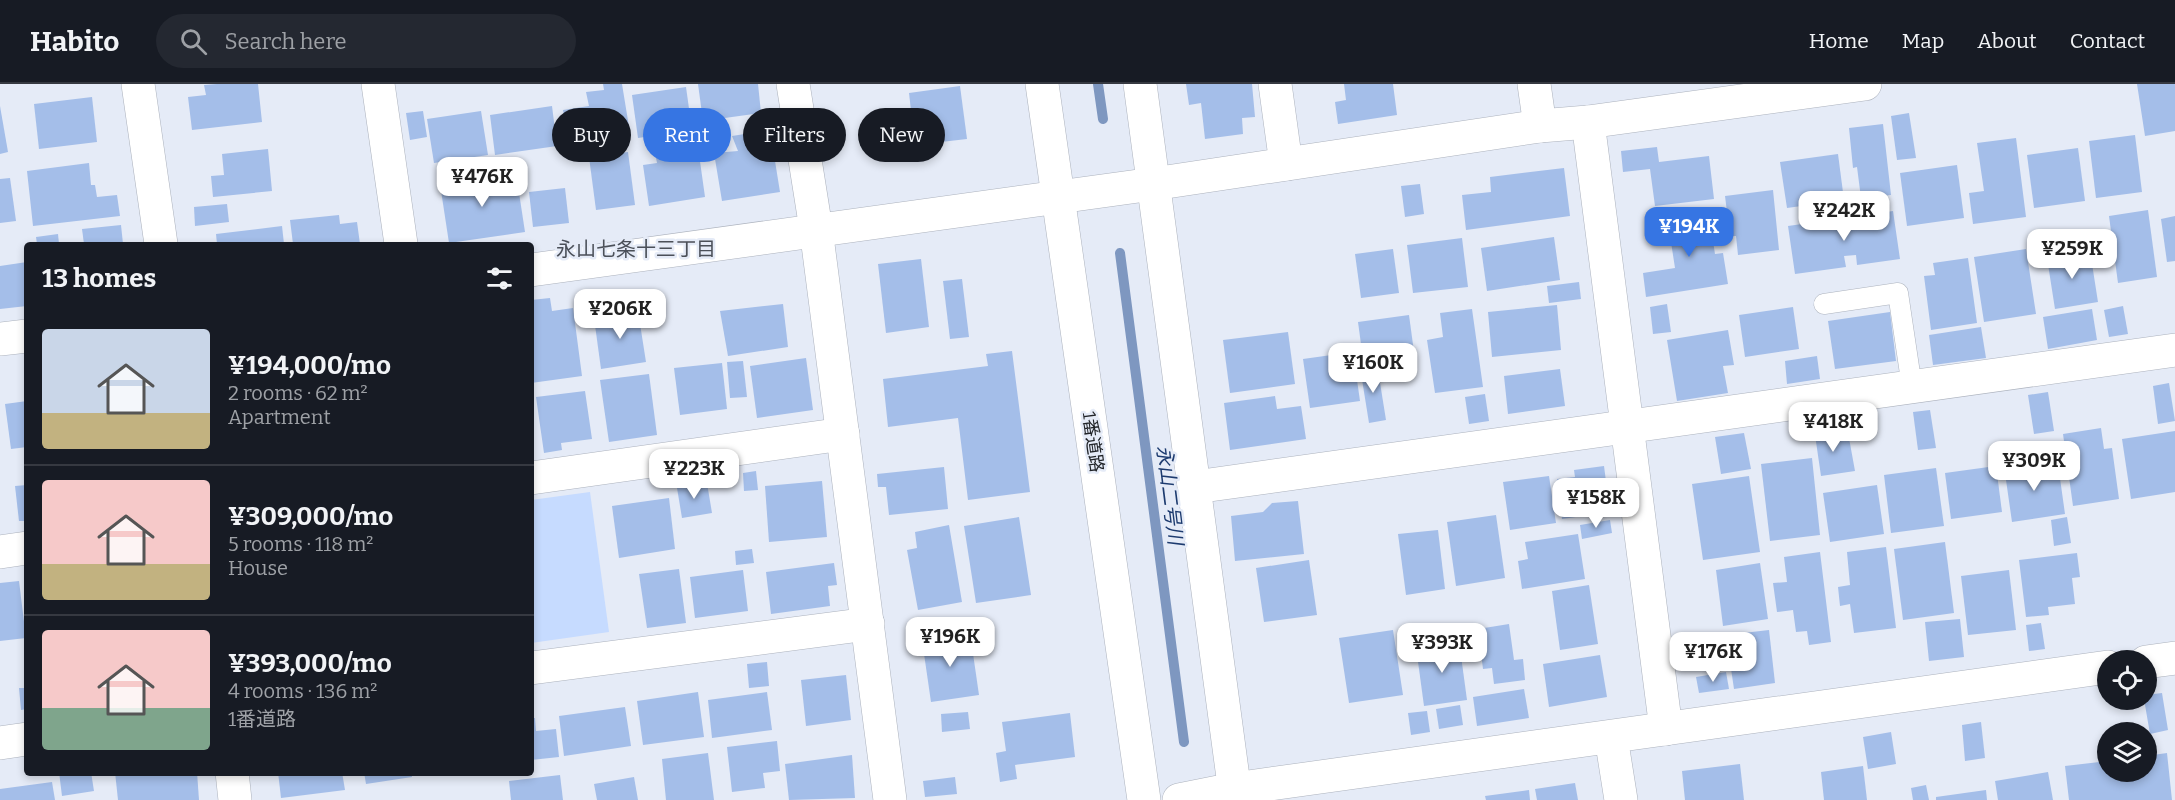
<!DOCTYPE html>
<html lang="en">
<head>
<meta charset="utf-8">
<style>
	body { margin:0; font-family:Bitter,"Noto Sans JP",serif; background:#242831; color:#f1f3f6; height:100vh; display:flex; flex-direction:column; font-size:22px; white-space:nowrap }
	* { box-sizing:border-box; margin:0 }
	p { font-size:20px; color:#9ea1a6 }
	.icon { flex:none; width:33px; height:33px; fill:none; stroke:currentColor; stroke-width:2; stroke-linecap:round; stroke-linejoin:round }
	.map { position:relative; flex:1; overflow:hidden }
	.details { position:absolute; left:24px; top:158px; width:510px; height:534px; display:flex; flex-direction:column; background:#171b24; border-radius:6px; box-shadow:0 3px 9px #0003 }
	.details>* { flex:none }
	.top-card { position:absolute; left:552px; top:24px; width:570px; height:54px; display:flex; gap:12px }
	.controls { position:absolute; left:2097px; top:566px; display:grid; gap:12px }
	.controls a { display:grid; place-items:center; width:60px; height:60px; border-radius:50%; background:#171b24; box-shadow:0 3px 9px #0003; font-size:30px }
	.price { position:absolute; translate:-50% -51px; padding:0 14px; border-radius:12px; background:#fff; color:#222; font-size:20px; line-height:39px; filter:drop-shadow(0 2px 3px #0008) }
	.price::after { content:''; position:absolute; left:50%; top:36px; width:18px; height:14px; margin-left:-9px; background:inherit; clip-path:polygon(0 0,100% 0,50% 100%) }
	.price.active { background:#3675e3; color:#fff }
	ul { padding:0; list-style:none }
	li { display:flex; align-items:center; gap:18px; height:150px; padding:0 18px }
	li+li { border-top:2px solid #363941 }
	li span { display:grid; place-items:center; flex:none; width:168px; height:120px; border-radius:6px; color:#555 }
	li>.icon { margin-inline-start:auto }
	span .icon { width:72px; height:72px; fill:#fffc; stroke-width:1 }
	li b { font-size:26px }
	h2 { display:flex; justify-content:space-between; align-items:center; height:72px; padding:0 18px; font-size:26px }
	.tag { padding:0 21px; border-radius:27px; background:#171b24; box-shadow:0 3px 9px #0003; font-size:21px; line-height:54px }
	.tag.active { background:#3675e3; color:#fff }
	header { display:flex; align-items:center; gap:36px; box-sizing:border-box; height:84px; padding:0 30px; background:#171b24; border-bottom:2px solid #363941 }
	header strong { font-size:28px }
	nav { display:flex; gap:33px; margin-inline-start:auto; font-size:21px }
	.search { width:420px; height:54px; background:#242831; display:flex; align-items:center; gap:15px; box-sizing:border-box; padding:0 21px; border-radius:33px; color:#9ea1a6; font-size:22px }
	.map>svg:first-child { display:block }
	.green { fill:#c6dbff }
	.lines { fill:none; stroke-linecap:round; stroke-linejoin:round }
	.stream { stroke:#7e97c0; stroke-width:10 }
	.building { fill:#a4bee9 }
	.service-casing { stroke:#acb2bd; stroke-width:21 }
	.minor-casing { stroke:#acb2bd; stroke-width:34 }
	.tertiary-casing { stroke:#acb2bd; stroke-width:34 }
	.service { stroke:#fff; stroke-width:20 }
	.minor { stroke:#fff; stroke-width:33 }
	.tertiary { stroke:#fff; stroke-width:33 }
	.labels { text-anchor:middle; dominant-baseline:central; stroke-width:5; stroke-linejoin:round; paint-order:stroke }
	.street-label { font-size:18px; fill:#202327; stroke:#e5ebf7 }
	.neighbourhood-label { font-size:20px; fill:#4b5059; stroke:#e5ebf7 }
	.water-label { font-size:20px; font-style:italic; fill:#1d3b6f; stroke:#e5ebf7 }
</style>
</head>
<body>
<header>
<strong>Habito</strong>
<div class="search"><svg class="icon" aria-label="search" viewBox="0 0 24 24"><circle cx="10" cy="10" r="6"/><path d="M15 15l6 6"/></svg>Search here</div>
<nav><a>Home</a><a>Map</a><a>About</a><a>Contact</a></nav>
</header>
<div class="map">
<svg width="2175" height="716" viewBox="0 0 2175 716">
	<rect width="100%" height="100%" fill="#e5ebf7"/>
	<!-- green -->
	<polygon class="green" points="590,408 609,548 531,559 531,416"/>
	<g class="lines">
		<!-- stream -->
		<g class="stream">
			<polyline points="1098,0 1103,35"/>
			<polyline points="1120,169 1184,658"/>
		</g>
	</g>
	<!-- building -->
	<g class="building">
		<polygon points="217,0 258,0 262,38 192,46 188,13 206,11 204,1"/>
		<polygon points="603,0 622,0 630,49 598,54 599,60 569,65 563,26 589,22 586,8 604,6"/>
		<polygon points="698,0 758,0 761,29 703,37"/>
		<polygon points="1186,0 1252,0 1255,33 1242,34 1243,50 1205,55 1201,19 1189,21"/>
		<polygon points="1344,0 1393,0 1397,31 1338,40 1335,18 1346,16"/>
		<polygon points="2137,0 2175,0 2175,47 2145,52"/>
		<polygon points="960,2 967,55 915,61 909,9"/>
		<polygon points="686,3 692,46 638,54 632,11"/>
		<polygon points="92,13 97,58 39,65 34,20"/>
		<polygon points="0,22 8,68 0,70"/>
		<polygon points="552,22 557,62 495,71 490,31"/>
		<polygon points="423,27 427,53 410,56 406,29"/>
		<polygon points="481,27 488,71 434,79 427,35"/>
		<polygon points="1909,29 1916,74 1897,76 1891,32"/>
		<polygon points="1883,40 1891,111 1861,114 1857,83 1853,84 1849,44"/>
		<polygon points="770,46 780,108 722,117 714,69 738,67 732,52"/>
		<polygon points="2135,51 2142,108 2096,114 2089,57"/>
		<polygon points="2016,54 2026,133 1973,140 1969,109 1984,107 1977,59"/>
		<polygon points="698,63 705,113 649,122 643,81 657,79 655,69"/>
		<polygon points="1657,63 1659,78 1709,72 1714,115 1655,122 1650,85 1623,88 1621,67"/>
		<polygon points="2078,64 2085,117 2034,124 2027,71"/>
		<polygon points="268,65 272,107 213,113 211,92 224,91 222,70"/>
		<polygon points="628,68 635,121 596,126 589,73"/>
		<polygon points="1838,70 1844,116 1787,124 1780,78"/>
		<polygon points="89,79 91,101 95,101 97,113 117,111 120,132 33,142 27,87"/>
		<polygon points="1957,81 1964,134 1907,142 1900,89"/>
		<polygon points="1564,84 1570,132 1466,146 1462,111 1491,108 1490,93"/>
		<polygon points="516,89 525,148 449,159 440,100"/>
		<polygon points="10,94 16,137 0,139 0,95"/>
		<polygon points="1420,100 1424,130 1405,133 1401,102"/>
		<polygon points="565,104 569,139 533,143 529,108"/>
		<polygon points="1773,106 1779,166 1738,171 1736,152 1730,152 1725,112"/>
		<polygon points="227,120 229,138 195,142 194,123"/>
		<polygon points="1708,125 1715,170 1723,169 1728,200 1646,213 1643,189 1675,184 1667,132"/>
		<polygon points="2148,126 2157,193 2118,199 2109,132"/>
		<polygon points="1893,127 1900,175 1857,181 1856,171 1844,172 1846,183 1795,190 1788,142"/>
		<polygon points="339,131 340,140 357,138 360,160 293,160 290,136"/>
		<polygon points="2175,132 2175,177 2167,178 2161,135"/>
		<polygon points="121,141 123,160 84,160 82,145"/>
		<polygon points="282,142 284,160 217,160 216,150"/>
		<polygon points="58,150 59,160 37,160 36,153"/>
		<polygon points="1554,153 1560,196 1487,207 1481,164"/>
		<polygon points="1462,154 1468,203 1413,209 1407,161"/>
		<polygon points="1393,165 1399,209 1361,214 1355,170"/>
		<polygon points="2026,165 2036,230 1984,238 1974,173"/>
		<polygon points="2090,167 2098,218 2055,225 2047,174"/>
		<polygon points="1968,174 1977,239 1931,246 1924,192 1935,191 1933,179"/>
		<polygon points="921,175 929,243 886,249 878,180"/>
		<polygon points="27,178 27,222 0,225 0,182"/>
		<polygon points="962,195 969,253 950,255 943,197"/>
		<polygon points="1579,198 1581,215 1549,219 1547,202"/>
		<polygon points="550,214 552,227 573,224 582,292 531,299 531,216"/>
		<polygon points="783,220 788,263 728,272 720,227"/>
		<polygon points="1667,220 1671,248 1653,250 1650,223"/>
		<polygon points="1557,221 1561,266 1492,273 1488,228"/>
		<polygon points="2123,222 2128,250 2109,253 2104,226"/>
		<polygon points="1793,223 1799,265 1745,273 1739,231"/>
		<polygon points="1472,225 1483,303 1435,309 1427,256 1443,253 1440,229"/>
		<polygon points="2092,225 2097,256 2048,265 2043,233"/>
		<polygon points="638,227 646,278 601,285 594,234"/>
		<polygon points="1890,228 1896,277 1835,285 1828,237"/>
		<polygon points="1409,231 1414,268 1363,275 1358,238"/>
		<polygon points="1981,243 1986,274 1933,281 1929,251"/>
		<polygon points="1728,246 1734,281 1723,282 1728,309 1677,317 1667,256"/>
		<polygon points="1288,248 1295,300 1230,309 1223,256"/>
		<polygon points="1012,267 1030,408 968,416 958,334 888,343 883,295 988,282 986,270"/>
		<polygon points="1353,268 1360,317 1310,324 1303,275"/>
		<polygon points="1817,272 1820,295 1787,300 1785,277"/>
		<polygon points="806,274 813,326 757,334 750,282"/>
		<polygon points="743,277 747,313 730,314 727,278"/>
		<polygon points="722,279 727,325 680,331 674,284"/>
		<polygon points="1377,280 1386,336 1369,339 1360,283"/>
		<polygon points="1560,285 1565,322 1508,330 1504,292"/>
		<polygon points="649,290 657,351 609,358 600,296"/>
		<polygon points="2169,299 2175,337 2158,340 2153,302"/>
		<polygon points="585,307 592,355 561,359 562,366 544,369 536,313"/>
		<polygon points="2048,308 2054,347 2034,350 2028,311"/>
		<polygon points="1485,310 1489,337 1469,340 1465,313"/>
		<polygon points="1275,312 1277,325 1301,322 1306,355 1230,366 1224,319"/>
		<polygon points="27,317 27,363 11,365 5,320"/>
		<polygon points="1930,326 1936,364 1918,366 1913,328"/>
		<polygon points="1829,341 1831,356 1849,354 1855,387 1821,392 1814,344"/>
		<polygon points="2101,344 2104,365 2112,364 2119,415 2073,422 2063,350"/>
		<polygon points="2175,347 2175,408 2131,415 2122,355"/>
		<polygon points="1744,349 1751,385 1721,390 1715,353"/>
		<polygon points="1812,374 1820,451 1770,457 1761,380"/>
		<polygon points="2021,379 2022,386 2058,380 2065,430 2012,438 2004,382"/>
		<polygon points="1604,382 1610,428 1562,435 1557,395 1575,393 1574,386"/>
		<polygon points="1996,382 2002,428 1951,435 1945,389"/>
		<polygon points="944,383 948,425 889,431 886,403 878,403 877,390"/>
		<polygon points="1936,384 1944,442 1891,449 1884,391"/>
		<polygon points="756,387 758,406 744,407 743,389"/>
		<polygon points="1549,392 1556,439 1510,446 1503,398"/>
		<polygon points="1749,392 1760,468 1703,476 1692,400"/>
		<polygon points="822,397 827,453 769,458 765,402"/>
		<polygon points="707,399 712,429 682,434 677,404"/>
		<polygon points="27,401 27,437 19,437 15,402"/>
		<polygon points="1877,401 1884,450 1830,458 1823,409"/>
		<polygon points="669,414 675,465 619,474 612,422"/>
		<polygon points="1298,417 1304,470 1235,477 1231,432 1263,428 1272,419"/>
		<polygon points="1496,431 1505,494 1456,502 1447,438"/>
		<polygon points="1019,433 1031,511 976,519 964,442"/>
		<polygon points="2067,433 2071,459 2054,462 2051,436"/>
		<polygon points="1610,436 1612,449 1582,455 1580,441"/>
		<polygon points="949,441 962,518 918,526 907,466 917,464 915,448"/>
		<polygon points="1438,446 1445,505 1406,511 1398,450"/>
		<polygon points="1578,450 1585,495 1522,505 1518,477 1528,475 1525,458"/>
		<polygon points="1945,458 1954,529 1903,536 1894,465"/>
		<polygon points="1886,463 1896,544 1854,549 1850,520 1840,522 1838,503 1850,501 1847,468"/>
		<polygon points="752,465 754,479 736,481 735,467"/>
		<polygon points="1820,468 1831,558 1809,561 1807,547 1796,548 1793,526 1777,528 1773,499 1787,498 1784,473"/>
		<polygon points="2077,469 2080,493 2072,494 2075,520 2048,523 2049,531 2026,533 2019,476"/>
		<polygon points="1309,476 1317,531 1264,538 1256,484"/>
		<polygon points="834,479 837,501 828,502 830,522 771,530 766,488"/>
		<polygon points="1760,479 1768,535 1723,542 1716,486"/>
		<polygon points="679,485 686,539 647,544 639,490"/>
		<polygon points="743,486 748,527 695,534 690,493"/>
		<polygon points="2009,486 2016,546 1968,551 1961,492"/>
		<polygon points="19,497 26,554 0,557 0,499"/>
		<polygon points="1589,501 1598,560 1560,566 1552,507"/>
		<polygon points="1960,535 1964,573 1929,577 1925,538"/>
		<polygon points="2041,539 2045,565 2029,567 2026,541"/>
		<polygon points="1509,540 1514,576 1523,575 1525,596 1494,600 1492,584 1483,585 1478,545"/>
		<polygon points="1393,546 1403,611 1349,619 1339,554"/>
		<polygon points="1769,546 1775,599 1734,605 1726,551"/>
		<polygon points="970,549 979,611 931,618 922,556"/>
		<polygon points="1459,557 1467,616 1424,622 1416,563"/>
		<polygon points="1600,571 1607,613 1549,623 1543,580"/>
		<polygon points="767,578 769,602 749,604 747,580"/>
		<polygon points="1726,588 1729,605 1699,609 1696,593"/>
		<polygon points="846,591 851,636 806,642 801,596"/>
		<polygon points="19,604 27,604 27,625 21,626"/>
		<polygon points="1524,605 1529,634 1477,642 1473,613"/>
		<polygon points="698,608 704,653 643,661 637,617"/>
		<polygon points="767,608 772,646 712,654 708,616"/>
		<polygon points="2162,609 2168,646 2150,650 2144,615 2146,615 2146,611"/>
		<polygon points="1460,621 1463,641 1439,645 1436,625"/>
		<polygon points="625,623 631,662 564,672 559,632"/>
		<polygon points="1427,627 1430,648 1411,651 1408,629"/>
		<polygon points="968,628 970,645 942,648 941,630"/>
		<polygon points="1070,629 1075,673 1015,681 1017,695 1000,698 996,669 1006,667 1002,638"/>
		<polygon points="531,634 535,634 536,647 556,645 559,673 531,676"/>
		<polygon points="1981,638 1985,674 1965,677 1962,641"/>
		<polygon points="1891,648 1896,680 1868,685 1863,653"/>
		<polygon points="777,657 780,687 763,689 765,704 732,708 727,663"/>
		<polygon points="708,669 714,716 666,716 662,675"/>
		<polygon points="2167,669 2172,716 2069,716 2065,682 2108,677 2108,687 2146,687 2146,672"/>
		<polygon points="852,671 855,714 789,716 785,680"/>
		<polygon points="1740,680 1744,716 1685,716 1682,687"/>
		<polygon points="1863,682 1867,716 1824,716 1821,688"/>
		<polygon points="59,688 91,688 94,707 62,712"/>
		<polygon points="115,688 197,688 199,716 118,716"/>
		<polygon points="278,688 342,688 345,706 281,714"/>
		<polygon points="364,688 411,688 412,693 366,700"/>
		<polygon points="2048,688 2053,716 1998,716 1995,697"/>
		<polygon points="560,691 563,716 511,716 509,697"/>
		<polygon points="634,693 638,716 597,716 594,700"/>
		<polygon points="955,693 957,710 925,713 923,697"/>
		<polygon points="52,698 55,716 0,716 0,705"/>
		<polygon points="1575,699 1578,716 1537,716 1535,705"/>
		<polygon points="1926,701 1929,716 1913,716 1911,704"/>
		<polygon points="1529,706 1530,716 1486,716 1485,712"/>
		<polygon points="1986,706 1987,716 1936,716 1936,713"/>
	</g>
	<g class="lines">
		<!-- service casing -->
		<g class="service-casing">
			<polyline id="service" points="1824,220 1898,209 1912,303"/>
		</g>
		<!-- minor casing -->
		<g class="minor-casing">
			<g id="minor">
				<polyline points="138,0 161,160"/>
				<polyline points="378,0 401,160"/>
				<polyline points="793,0 816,145 890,716"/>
				<polyline points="1140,0 1236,716"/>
				<polyline points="1275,0 1286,80"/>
				<polyline points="1534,0 1540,42"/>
				<polyline points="1588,38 1666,645"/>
				<polyline points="531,186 1153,100 1540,42 1588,38 1865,0"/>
				<polyline points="0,255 27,252"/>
				<polyline points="531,394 843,350"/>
				<polyline points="1195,403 2175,266"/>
				<polyline points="0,468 27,464"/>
				<polyline points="2146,578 2175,574"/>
				<polyline points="531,584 868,540"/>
				<polyline points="1611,653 1621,716"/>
				<polyline points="0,659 27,655"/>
				<polyline points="232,688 235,716"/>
				<polyline points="1179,716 1234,705 2108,583"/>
			</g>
		</g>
		<!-- tertiary casing -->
		<g class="tertiary-casing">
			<polyline id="tertiary" points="1042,0 1144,716"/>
		</g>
		<!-- service -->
		<use href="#service" class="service"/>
		<!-- minor -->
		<use href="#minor" class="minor"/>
		<!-- tertiary -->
		<use href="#tertiary" class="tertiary"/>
	</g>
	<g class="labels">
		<!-- street labels -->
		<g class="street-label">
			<text transform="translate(1093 358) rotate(82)">1番道路</text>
		</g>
		<!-- neighbourhood labels -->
		<g class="neighbourhood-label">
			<text x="636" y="165">永山七条十三丁目</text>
		</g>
		<!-- water labels -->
		<g class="water-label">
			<text transform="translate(1170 411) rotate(83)">永山二号川</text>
		</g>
	</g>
</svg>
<div class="controls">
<a><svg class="icon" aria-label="locate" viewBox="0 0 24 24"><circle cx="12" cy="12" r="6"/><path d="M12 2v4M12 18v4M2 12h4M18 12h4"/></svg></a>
<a><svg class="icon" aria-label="layers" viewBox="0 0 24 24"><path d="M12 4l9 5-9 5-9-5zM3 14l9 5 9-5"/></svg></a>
</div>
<b class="price" style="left:482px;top:124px">¥476K</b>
<b class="price" style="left:1844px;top:158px">¥242K</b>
<b class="price active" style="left:1689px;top:174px">¥194K</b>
<b class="price" style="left:2072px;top:196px">¥259K</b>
<b class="price" style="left:620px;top:256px">¥206K</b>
<b class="price" style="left:1373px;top:310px">¥160K</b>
<b class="price" style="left:1833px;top:369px">¥418K</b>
<b class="price" style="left:2034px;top:408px">¥309K</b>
<b class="price" style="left:694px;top:416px">¥223K</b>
<b class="price" style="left:1596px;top:445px">¥158K</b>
<b class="price" style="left:950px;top:584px">¥196K</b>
<b class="price" style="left:1442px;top:590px">¥393K</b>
<b class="price" style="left:1713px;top:599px">¥176K</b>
<div class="top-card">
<a class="tag">Buy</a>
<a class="tag active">Rent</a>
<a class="tag">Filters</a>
<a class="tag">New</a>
</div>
<section class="details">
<h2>13 homes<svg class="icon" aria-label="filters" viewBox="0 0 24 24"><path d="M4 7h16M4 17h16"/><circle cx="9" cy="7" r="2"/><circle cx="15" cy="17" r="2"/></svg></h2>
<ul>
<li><span style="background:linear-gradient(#c9d6e8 70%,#c2b280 0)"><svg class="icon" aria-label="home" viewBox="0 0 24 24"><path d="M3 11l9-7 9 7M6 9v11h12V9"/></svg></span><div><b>¥194,000/mo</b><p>2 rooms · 62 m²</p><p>Apartment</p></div></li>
<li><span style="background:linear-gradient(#f6c9c9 70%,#c2b280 0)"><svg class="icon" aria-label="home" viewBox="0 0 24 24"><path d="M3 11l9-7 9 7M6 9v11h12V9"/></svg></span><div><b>¥309,000/mo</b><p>5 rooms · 118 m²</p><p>House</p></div></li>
<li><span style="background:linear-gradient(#f6c9c9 65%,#7fa58c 0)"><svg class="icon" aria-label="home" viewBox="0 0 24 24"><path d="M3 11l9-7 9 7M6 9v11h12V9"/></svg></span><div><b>¥393,000/mo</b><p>4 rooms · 136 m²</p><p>1番道路</p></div></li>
</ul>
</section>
</div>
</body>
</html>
